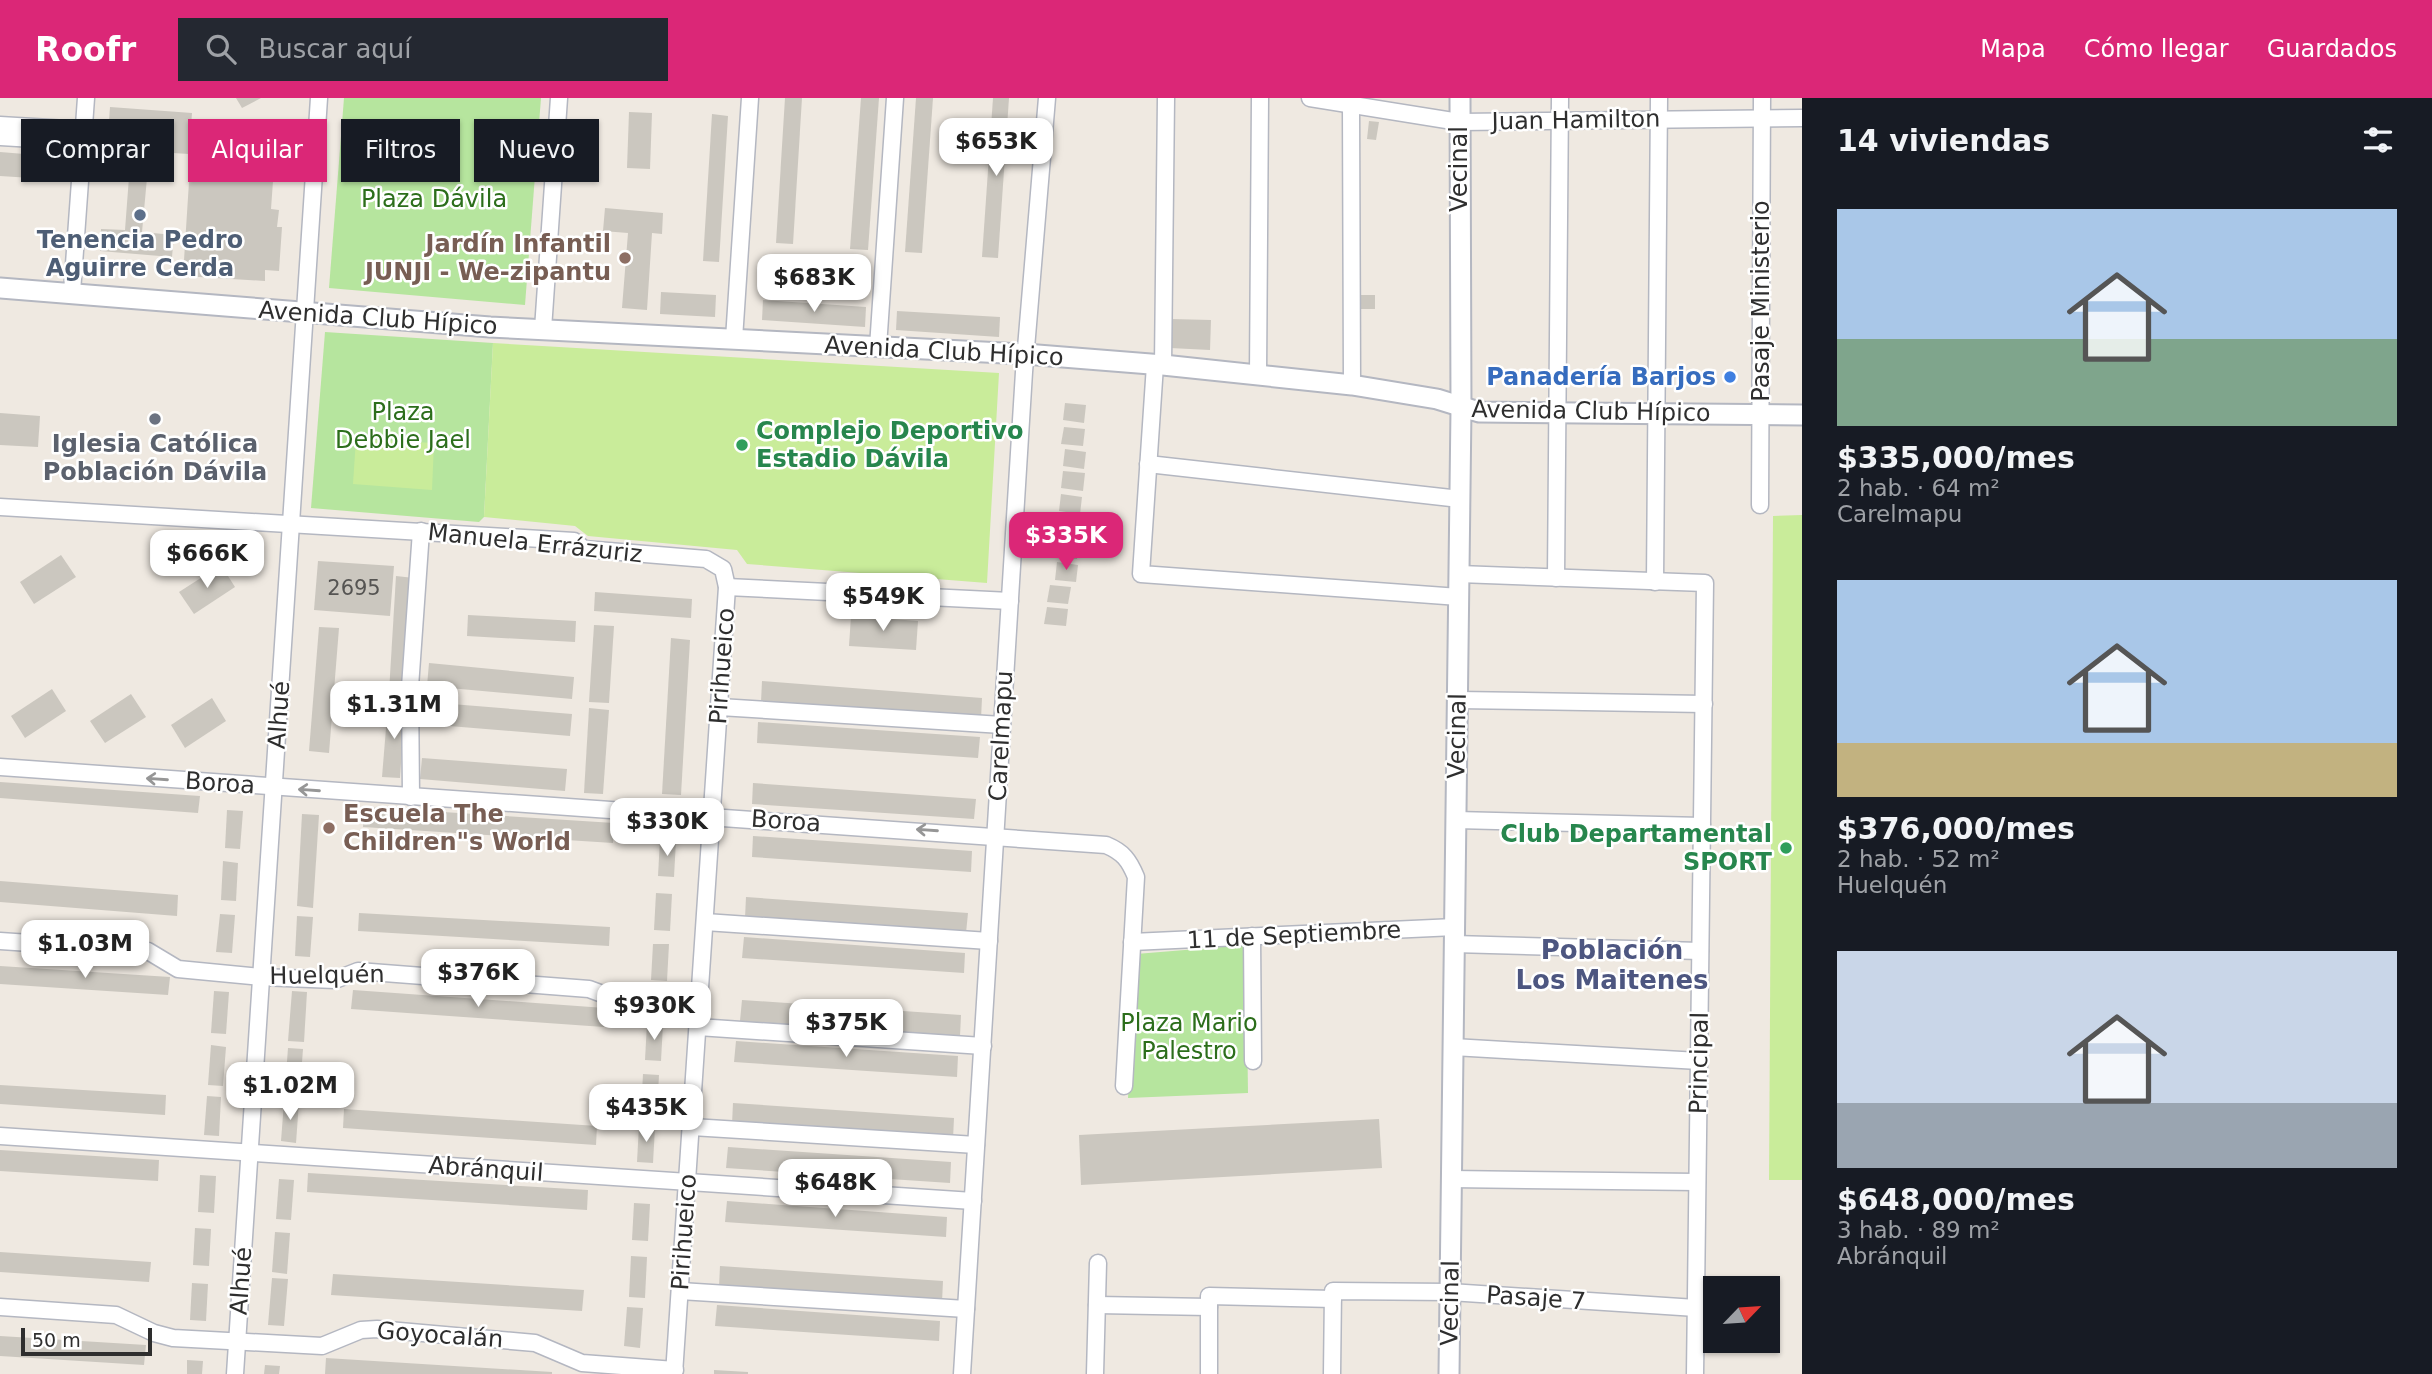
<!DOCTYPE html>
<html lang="es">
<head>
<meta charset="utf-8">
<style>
	body { margin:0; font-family:"DejaVu Sans",sans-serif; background:#242831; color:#f1f3f6; height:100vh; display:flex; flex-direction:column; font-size:26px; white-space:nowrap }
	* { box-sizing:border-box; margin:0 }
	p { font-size:23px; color:#9ea1a6 }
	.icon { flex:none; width:38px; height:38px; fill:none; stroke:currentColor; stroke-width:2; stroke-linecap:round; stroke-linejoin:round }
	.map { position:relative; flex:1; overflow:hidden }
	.side { display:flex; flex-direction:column; background:#171b24; width:630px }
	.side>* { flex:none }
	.guide { position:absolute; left:21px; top:21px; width:665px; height:63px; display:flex; gap:14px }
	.needle { width:46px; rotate:65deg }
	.tools { position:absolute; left:1703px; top:1178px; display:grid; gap:14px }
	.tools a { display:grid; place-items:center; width:77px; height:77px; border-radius:0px; background:#171b24; box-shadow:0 2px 5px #0004; font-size:35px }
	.scale { position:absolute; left:21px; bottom:18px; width:131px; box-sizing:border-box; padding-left:7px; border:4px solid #2e2e2e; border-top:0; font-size:19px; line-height:24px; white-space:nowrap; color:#2e2e2e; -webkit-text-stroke:5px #fff; paint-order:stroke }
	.price { position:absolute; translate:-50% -60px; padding:0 16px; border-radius:14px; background:#fff; color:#222; font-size:23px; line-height:46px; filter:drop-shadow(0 2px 4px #0008) }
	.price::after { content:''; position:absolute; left:50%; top:42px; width:21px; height:16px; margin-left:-10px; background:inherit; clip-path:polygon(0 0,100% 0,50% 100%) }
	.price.on { background:#db2777; color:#fff }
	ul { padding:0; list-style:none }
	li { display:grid; align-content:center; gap:14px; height:371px; padding:0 35px }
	li span { display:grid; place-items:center; height:217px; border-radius:0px; color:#555 }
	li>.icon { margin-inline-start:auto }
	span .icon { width:126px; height:126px; fill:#fffc; stroke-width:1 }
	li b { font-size:30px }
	h2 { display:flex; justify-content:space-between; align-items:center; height:84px; padding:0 35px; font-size:30px }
	.chip { padding:0 24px; border-radius:0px; background:#171b24; box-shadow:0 2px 5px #0004; font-size:24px; line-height:63px }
	.chip.on { background:#db2777; color:#fff }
	header { display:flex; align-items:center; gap:42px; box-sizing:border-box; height:98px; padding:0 35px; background:#db2777; color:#fff }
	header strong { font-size:33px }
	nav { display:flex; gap:38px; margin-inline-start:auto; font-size:24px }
	.search { width:490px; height:63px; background:#242831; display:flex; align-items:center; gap:18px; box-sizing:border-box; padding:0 24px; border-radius:0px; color:#9ea1a6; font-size:26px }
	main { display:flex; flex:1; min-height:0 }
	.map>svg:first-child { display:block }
	.green { fill:#b6e59e }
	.pitch { fill:#c9ec9a }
	.building { fill:#cbc7bf }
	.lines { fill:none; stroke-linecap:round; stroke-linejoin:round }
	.minor-casing { stroke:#b4b7c1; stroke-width:19 }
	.tertiary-casing { stroke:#b4b7c1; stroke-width:23 }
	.minor { stroke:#fff; stroke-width:16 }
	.tertiary { stroke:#fff; stroke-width:19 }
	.oneway { stroke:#969696 }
	.service-dot { fill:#5c6f8a; stroke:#fff; stroke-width:2.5 }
	.education-dot { fill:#8d6e63; stroke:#fff; stroke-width:2.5 }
	.shop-dot { fill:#3f7fe0; stroke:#fff; stroke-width:2.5 }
	.worship-dot { fill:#6b7280; stroke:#fff; stroke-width:2.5 }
	.leisure-dot { fill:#2e9e5b; stroke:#fff; stroke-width:2.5 }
	.labels { text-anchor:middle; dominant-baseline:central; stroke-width:5; stroke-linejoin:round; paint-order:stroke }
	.number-label { font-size:21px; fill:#555452 }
	.street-label { font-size:24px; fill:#2e2e2e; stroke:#fff }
	.park-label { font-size:24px; fill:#2c6e1b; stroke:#fff }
	.service-label { font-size:24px; font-weight:bold; fill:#4e5e75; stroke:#fff }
	.education-label { font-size:24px; font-weight:bold; fill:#785e54; stroke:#fff; text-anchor:end }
	.shop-label { font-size:24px; font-weight:bold; fill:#366cbe; stroke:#fff; text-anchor:end }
	.leisure-label { font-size:24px; font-weight:bold; fill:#27864d; stroke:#fff; text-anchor:start }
	.worship-label { font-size:24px; font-weight:bold; fill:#5b616d; stroke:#fff }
	.neighbourhood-label { font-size:26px; font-weight:bold; fill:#4d5680; stroke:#fff }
</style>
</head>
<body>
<header>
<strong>Roofr</strong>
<div class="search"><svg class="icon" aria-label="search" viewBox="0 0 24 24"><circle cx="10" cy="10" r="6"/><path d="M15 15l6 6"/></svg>Buscar aquí</div>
<nav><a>Mapa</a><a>Cómo llegar</a><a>Guardados</a></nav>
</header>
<main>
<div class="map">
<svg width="1802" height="1276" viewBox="0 0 1802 1276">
	<rect width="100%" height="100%" fill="#efe9e1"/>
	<!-- green -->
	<g class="green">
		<polygon points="344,0 541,0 525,207 329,190"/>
		<polygon points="325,234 493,245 484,419 479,424 311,410"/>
		<polygon points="1246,847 1248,995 1128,1000 1136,856"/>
	</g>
	<!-- pitch -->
	<g class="pitch">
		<polygon points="493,245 999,275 987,485 747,466 737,452 588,438 575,428 484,419"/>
		<polygon points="356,341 434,345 432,392 353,386"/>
		<polygon points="1802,417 1802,1082 1769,1082 1773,418"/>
	</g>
	<!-- building -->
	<g class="building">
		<polygon points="236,0 261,0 242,10"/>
		<polygon points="785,0 802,0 793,146 776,145"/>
		<polygon points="861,0 879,0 868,152 850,151"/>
		<polygon points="916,0 933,0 922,155 905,154"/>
		<polygon points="993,0 1009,0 998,160 982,159"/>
		<polygon points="110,9 192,15 189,56 107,51"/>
		<polygon points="629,14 652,15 650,71 627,70"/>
		<polygon points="712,16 728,18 719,164 703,163"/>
		<polygon points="193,21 288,28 286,56 275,55 271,111 279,112 277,129 282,129 279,173 265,172 265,183 183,178"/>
		<polygon points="1369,23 1379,24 1376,42 1367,41"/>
		<polygon points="0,54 49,58 47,81 0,78"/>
		<polygon points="129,79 147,80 142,134 174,137 172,159 100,153 101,131 125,132"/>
		<polygon points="605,110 663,115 662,136 652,135 647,212 622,210 628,135 603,133"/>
		<polygon points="661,194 716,197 715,219 660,216"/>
		<rect x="1361" y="197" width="14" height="14"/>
		<polygon points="763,202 866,209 865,229 762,222"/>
		<polygon points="897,213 1000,219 999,239 896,232"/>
		<polygon points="1171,221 1211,222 1210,252 1170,250"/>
		<polygon points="1065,305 1086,307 1084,325 1063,322"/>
		<polygon points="0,315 40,318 38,349 0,347"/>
		<polygon points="1064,329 1085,331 1083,348 1061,346"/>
		<polygon points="1065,351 1086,354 1084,371 1063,368"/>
		<polygon points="1063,373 1085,375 1083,393 1061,390"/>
		<polygon points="1061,396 1082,399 1080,416 1059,413"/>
		<polygon points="1059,418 1080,421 1078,438 1057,435"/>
		<polygon points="1058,442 1079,444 1077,461 1056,459"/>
		<polygon points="61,457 76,479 34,506 20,484"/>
		<polygon points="318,463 394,468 390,518 314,512"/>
		<polygon points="1057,464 1078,467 1076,484 1055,482"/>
		<polygon points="221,467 235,489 194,516 179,494"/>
		<polygon points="396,478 414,480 407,595 389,594"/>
		<polygon points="1050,487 1071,489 1068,506 1047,504"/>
		<polygon points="595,494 692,501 691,520 594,513"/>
		<polygon points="1047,509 1068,511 1066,528 1044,526"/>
		<polygon points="468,517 576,523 575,544 467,538"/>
		<polygon points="851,518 918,523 916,552 849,548"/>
		<polygon points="594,527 614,528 609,605 589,604"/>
		<polygon points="319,529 339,530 329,655 309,653"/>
		<polygon points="671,540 690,542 681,697 662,696"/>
		<polygon points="429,565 574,579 572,601 427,588"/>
		<polygon points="762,583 982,600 981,621 761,604"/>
		<polygon points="52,591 66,613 25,640 11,618"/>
		<polygon points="131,596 146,619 105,645 90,623"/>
		<polygon points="212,600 226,623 185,650 171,627"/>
		<polygon points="427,604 572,616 570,638 425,626"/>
		<polygon points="388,606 405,607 400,680 382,679"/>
		<polygon points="589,610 609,612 603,696 584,695"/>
		<polygon points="758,624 980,639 978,660 757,645"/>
		<polygon points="422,660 567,671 565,693 420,681"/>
		<polygon points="0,684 200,698 198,715 0,700"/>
		<polygon points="753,685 976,701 974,721 752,706"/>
		<polygon points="364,709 614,725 613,745 363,729"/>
		<polygon points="227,712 243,713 240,751 225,750"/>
		<polygon points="302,716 319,717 313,810 297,808"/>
		<polygon points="753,738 972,753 971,774 752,759"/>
		<polygon points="660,741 676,742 674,779 658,778"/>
		<polygon points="223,763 238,765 236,803 221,802"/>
		<polygon points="0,783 178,797 177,818 0,804"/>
		<polygon points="656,795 672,796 670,833 654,832"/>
		<polygon points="746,799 968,815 966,835 745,820"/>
		<polygon points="359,815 610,829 609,848 358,833"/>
		<polygon points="220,816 235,817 232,855 216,854"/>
		<polygon points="297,818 313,819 310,859 295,858"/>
		<polygon points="744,839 965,855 964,875 742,860"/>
		<polygon points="653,846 669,846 667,883 651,882"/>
		<polygon points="0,868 170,879 168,897 0,886"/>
		<polygon points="353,892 605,910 604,929 351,911"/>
		<polygon points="214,893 229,894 226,936 211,935"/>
		<polygon points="292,893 307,894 304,944 288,943"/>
		<polygon points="742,902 961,917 960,938 740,923"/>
		<polygon points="647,925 663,926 661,963 645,962"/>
		<polygon points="736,943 958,958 957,979 734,964"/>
		<polygon points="211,947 226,949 223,988 208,987"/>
		<polygon points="288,950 303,951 300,991 285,990"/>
		<polygon points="643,976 659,977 657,1014 641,1013"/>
		<polygon points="0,987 166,997 165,1017 0,1006"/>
		<polygon points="207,998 221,999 219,1038 204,1037"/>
		<polygon points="284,1004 299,1004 296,1045 281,1043"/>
		<polygon points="733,1005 954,1020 953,1041 732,1026"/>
		<polygon points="344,1011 597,1028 596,1047 343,1030"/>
		<polygon points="1379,1021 1382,1070 1081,1087 1079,1037"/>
		<polygon points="639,1027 655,1029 653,1065 637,1064"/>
		<polygon points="728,1049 951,1064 950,1085 726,1070"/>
		<polygon points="0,1052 159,1062 158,1083 0,1073"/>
		<polygon points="308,1075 588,1092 587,1112 307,1094"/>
		<polygon points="200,1077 216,1078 214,1115 198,1114"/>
		<polygon points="279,1081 294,1082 291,1122 276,1121"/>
		<polygon points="727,1103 947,1119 946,1139 725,1124"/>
		<polygon points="634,1105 650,1106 648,1143 632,1142"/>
		<polygon points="195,1130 211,1131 209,1168 193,1167"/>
		<polygon points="275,1134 290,1135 287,1176 272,1174"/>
		<polygon points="0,1154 151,1164 149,1184 0,1174"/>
		<polygon points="631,1158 647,1159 645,1200 629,1199"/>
		<polygon points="720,1168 943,1183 942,1204 719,1189"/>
		<polygon points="333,1176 584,1192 582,1213 331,1197"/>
		<polygon points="272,1180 288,1181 284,1228 268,1227"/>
		<polygon points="192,1185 208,1186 206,1223 190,1222"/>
		<polygon points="717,1207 940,1223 939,1243 715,1228"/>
		<polygon points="627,1209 643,1210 640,1250 624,1248"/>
		<polygon points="0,1238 146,1247 144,1267 0,1258"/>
		<polygon points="326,1260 552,1274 552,1276 325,1276"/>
		<polygon points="187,1262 203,1263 202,1276 187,1276"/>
		<polygon points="265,1267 280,1268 279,1276 264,1276"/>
		<polygon points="714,1272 748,1274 748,1276 714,1276"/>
	</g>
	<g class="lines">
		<!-- minor casing -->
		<g class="minor-casing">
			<g id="minor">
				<polyline points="1310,0 1459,24 1802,20"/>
				<polyline points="1351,7 1352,287"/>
				<polyline points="0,27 84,32"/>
				<polyline points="0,39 83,44"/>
				<polyline points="72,194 86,0"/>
				<polyline points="543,231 559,0"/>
				<polyline points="734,241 750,0"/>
				<polyline points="878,249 895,0"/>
				<polyline points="1155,267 1141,476 1459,499"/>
				<polyline points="1163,267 1166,0"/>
				<polyline points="1258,277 1260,0"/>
				<polyline points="1148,366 1460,401"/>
				<polyline points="1760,407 1762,0"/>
				<polyline points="0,409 574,443 584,451 706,461 723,471 727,489 674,1276"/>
				<polyline points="1459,476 1705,485 1695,1276"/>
				<polyline points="1556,480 1560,0"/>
				<polyline points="1655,484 1659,0"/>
				<polyline points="727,489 1010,503"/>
				<polyline points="1458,602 1704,606"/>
				<polyline points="720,609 1002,627"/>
				<path d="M0 669 1106 747C1123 754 1129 762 1136 779L1124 988"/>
				<polyline points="411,699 410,589 421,433"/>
				<polyline points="1456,722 1702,728"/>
				<polyline points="705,824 989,843"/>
				<polyline points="1252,838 1253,963"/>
				<polyline points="0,843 148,853 178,871 261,879 335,882 358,873 589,891 616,901 700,901"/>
				<polyline points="1132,844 1455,829"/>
				<polyline points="1454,846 1700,853"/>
				<polyline points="698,929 983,948"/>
				<polyline points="1453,949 1699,963"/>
				<polyline points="692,1029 976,1047"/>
				<polyline points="0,1038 973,1103"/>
				<polyline points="1451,1081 1697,1084"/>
				<polyline points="680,1193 966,1211"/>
				<polyline points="1097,1207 1209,1209"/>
				<polyline points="0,1209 116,1217 154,1235 173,1240 322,1248 361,1232 377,1231 535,1245 582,1265 675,1272"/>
				<polyline points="235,1276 319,0"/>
				<polyline points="962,1276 1024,274 1047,0"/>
				<polyline points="1095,1276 1098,1165"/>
				<polyline points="1209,1276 1209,1198 1333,1201"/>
				<polyline points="1332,1276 1333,1193 1450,1194 1696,1210"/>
			</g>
		</g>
		<!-- tertiary casing -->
		<g class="tertiary-casing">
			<g id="tertiary">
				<polyline points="0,190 490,229 1025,256 1163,267 1352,287 1437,301 1479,314 1802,317"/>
				<polyline points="1449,1276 1461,311 1460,0"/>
			</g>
		</g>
		<!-- minor -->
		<use href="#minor" class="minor"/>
		<!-- tertiary -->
		<use href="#tertiary" class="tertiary"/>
	</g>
	<!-- one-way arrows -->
	<defs><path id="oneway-shaft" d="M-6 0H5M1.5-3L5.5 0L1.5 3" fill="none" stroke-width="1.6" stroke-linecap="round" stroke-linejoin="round" transform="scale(1.75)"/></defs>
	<g class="oneway">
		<use href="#oneway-shaft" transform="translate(157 681) rotate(-176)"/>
		<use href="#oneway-shaft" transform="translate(309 692) rotate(-176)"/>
		<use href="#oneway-shaft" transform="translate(927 732) rotate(-176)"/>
	</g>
	<!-- markers -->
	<circle class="service-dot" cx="140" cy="117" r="7"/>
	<g class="education-dot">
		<circle cx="625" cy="160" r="7"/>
		<circle cx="329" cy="730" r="7"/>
	</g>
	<circle class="shop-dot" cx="1730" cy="279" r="7"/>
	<circle class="worship-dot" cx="155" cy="321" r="7"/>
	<g class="leisure-dot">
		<circle cx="742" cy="347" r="7"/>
		<circle cx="1786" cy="750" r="7"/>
	</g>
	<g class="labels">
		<!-- number labels -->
		<g class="number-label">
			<text x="354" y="490">2695</text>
		</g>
		<!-- street labels -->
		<g class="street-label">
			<text transform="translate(1576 22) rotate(-1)">Juan Hamilton</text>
			<text transform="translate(1459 71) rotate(-90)">Vecinal</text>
			<text transform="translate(1761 203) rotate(-90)">Pasaje Ministerio</text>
			<text transform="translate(378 220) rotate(4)">Avenida Club Hípico</text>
			<text transform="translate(944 253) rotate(3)">Avenida Club Hípico</text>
			<text transform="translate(1591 313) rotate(1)">Avenida Club Hípico</text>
			<text transform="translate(535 445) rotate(6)">Manuela Errázuriz</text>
			<text transform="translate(722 568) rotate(-86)">Pirihueico</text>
			<text transform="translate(279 617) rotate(-86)">Alhué</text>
			<text transform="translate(1001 638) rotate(-87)">Carelmapu</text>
			<text transform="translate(1457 638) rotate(-89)">Vecinal</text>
			<text transform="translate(220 685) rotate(4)">Boroa</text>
			<text transform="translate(786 723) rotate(4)">Boroa</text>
			<text transform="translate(1294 837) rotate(-3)">11 de Septiembre</text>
			<text transform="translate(327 877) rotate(-1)">Huelquén</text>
			<text transform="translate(1699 965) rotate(-89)">Principal</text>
			<text transform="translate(486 1071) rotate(4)">Abránquil</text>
			<text transform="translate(684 1134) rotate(-86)">Pirihueico</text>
			<text transform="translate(241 1183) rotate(-86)">Alhué</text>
			<text transform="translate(1536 1200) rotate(4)">Pasaje 7</text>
			<text transform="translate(1450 1205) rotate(-89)">Vecinal</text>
			<text transform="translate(440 1237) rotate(4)">Goyocalán</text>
		</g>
		<!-- park labels -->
		<g class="park-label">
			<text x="434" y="101">Plaza Dávila</text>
			<text x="403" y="314">Plaza<tspan x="403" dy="28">Debbie Jael</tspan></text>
			<text x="1189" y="925">Plaza Mario<tspan x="1189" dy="28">Palestro</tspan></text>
		</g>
		<!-- service labels -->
		<g class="service-label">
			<text x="140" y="142">Tenencia Pedro<tspan x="140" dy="28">Aguirre Cerda</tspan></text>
		</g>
		<!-- education labels -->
		<g class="education-label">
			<text x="611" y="146">Jardín Infantil<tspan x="611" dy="28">JUNJI - We-zipantu</tspan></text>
			<text x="343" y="716" text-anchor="start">Escuela The<tspan x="343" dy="28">Children"s World</tspan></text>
		</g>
		<!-- shop labels -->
		<g class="shop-label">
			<text x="1716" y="279">Panadería Barjos</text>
		</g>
		<!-- leisure labels -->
		<g class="leisure-label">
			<text x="756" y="333">Complejo Deportivo<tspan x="756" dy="28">Estadio Dávila</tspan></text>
			<text x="1772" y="736" text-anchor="end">Club Departamental<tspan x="1772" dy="28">SPORT</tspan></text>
		</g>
		<!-- worship labels -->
		<g class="worship-label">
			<text x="155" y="346">Iglesia Católica<tspan x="155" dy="28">Población Dávila</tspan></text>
		</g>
		<!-- neighbourhood labels -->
		<g class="neighbourhood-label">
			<text x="1612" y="852">Población<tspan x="1612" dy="30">Los Maitenes</tspan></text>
		</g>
	</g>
</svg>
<div class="tools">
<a><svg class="needle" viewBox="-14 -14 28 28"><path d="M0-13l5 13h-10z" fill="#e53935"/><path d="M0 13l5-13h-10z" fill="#9ea1a6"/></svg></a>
</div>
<div class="scale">50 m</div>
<b class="price" style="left:996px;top:80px">$653K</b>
<b class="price" style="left:814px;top:216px">$683K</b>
<b class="price on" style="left:1066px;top:474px">$335K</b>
<b class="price" style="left:207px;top:492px">$666K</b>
<b class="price" style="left:883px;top:535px">$549K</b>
<b class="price" style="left:394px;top:643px">$1.31M</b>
<b class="price" style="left:667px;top:760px">$330K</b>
<b class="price" style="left:85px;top:882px">$1.03M</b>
<b class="price" style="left:478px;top:911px">$376K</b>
<b class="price" style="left:654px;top:944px">$930K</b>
<b class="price" style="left:846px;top:961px">$375K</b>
<b class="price" style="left:290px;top:1024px">$1.02M</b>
<b class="price" style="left:646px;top:1046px">$435K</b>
<b class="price" style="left:835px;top:1121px">$648K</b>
<div class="guide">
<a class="chip">Comprar</a>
<a class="chip on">Alquilar</a>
<a class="chip">Filtros</a>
<a class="chip">Nuevo</a>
</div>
</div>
<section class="side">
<h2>14 viviendas<svg class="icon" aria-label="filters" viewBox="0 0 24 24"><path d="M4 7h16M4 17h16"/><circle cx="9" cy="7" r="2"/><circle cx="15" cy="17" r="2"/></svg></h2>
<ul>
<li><span style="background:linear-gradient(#a9c7e8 60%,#7fa58c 0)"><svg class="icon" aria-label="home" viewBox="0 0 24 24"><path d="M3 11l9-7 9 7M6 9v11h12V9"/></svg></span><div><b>$335,000/mes</b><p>2 hab. · 64 m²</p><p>Carelmapu</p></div></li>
<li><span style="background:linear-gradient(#a9c7e8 75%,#c2b280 0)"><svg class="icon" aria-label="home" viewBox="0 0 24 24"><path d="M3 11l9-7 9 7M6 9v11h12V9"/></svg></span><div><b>$376,000/mes</b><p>2 hab. · 52 m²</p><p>Huelquén</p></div></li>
<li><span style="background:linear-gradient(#c9d6e8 70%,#9aa5b1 0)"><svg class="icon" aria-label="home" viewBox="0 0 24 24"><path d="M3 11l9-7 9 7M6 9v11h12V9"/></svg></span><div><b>$648,000/mes</b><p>3 hab. · 89 m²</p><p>Abránquil</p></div></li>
</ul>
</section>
</main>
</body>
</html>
